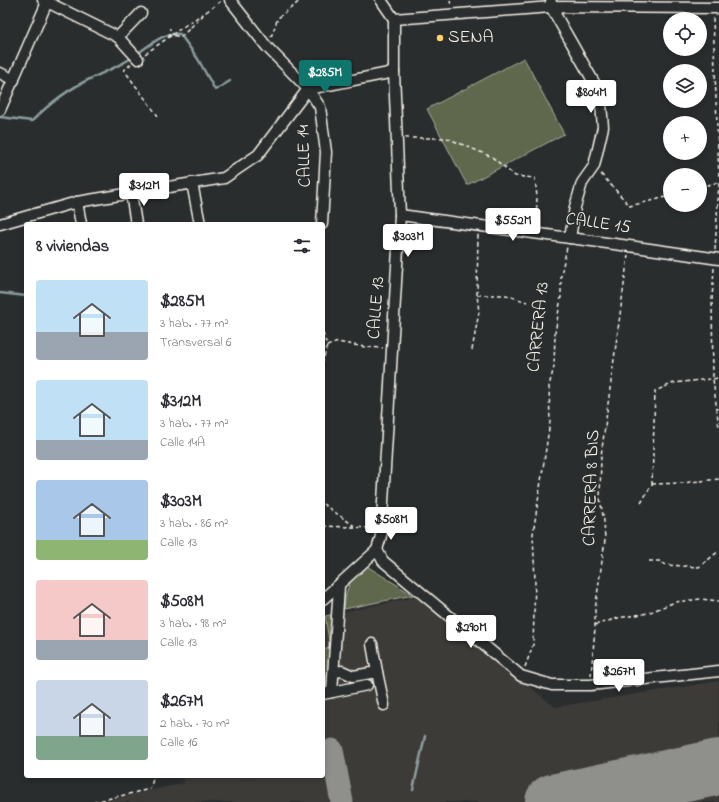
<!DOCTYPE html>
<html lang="es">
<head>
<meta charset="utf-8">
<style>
	body { margin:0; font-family:"Indie Flower",sans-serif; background:#f2f2f3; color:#2b2b33; height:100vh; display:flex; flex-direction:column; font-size:15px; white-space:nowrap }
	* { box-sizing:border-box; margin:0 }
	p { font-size:13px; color:#7c7c81 }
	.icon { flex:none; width:22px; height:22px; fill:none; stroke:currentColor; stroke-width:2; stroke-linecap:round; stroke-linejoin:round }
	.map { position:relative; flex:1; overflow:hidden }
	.drawer { position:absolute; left:24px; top:222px; width:301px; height:556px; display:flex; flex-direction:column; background:#fff; border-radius:4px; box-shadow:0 2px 6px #0003 }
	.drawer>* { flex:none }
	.tools { position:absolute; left:663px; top:12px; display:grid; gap:8px }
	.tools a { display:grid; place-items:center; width:44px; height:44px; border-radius:50%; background:#fff; box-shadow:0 2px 6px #0003; font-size:20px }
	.price { position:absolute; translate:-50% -34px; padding:0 9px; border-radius:4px; background:#fff; color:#222; font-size:13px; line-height:26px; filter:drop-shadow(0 1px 2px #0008) }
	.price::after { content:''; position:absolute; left:50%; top:24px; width:12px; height:9px; margin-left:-6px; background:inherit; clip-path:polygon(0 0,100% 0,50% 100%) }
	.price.selected { background:#0f766e; color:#fff }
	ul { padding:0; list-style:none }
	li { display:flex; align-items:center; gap:12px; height:100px; padding:0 12px }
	li span { display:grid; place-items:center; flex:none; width:112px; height:80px; border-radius:4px; color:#555 }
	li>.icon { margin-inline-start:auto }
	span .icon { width:48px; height:48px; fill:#fffc; stroke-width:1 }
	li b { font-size:17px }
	h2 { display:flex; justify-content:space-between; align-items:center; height:48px; padding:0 12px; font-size:17px }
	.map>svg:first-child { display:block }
	.built { fill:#3d3a38 }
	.green { fill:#5e674e; stroke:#a9ac9b }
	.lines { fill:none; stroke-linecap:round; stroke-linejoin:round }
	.stream { stroke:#8c9c9e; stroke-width:2.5 }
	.taxiway { stroke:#8f8f8b; stroke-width:23 }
	.runway { stroke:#8f8f8b; stroke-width:56 }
	.minor-casing { stroke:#f4f1e8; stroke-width:13 }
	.path { stroke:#f4f1e8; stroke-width:1.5; stroke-dasharray:4 3; stroke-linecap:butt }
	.minor { stroke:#2a2d2e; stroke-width:10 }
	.poi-dot { fill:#ffd166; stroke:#2a2d2e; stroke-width:1.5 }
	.labels { text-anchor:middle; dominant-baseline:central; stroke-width:3; stroke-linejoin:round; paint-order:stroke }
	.poi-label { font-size:18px; fill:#f4f1e8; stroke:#2a2d2e; text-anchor:start }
	.street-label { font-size:18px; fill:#f4f1e8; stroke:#2a2d2e }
</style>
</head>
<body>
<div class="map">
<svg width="719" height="802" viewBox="0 0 719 802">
	<rect width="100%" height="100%" fill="#2a2d2e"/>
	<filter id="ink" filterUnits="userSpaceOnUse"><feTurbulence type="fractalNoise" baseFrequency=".025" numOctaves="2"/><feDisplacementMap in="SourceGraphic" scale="8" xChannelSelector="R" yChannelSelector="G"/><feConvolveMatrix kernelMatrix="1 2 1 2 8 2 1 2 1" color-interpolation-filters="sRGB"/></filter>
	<g filter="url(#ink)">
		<!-- built -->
		<polygon class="built" points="416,597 555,707 719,681 719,802 99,802 184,783 183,776 323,776 323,616"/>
		<!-- green -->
		<g class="green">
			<polygon points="524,58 564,134 467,185 427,109"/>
			<path d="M365 565 413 595 344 609C346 587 349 581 365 565Z"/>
			<polygon points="336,614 331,687 323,689 323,649 330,647 325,616"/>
		</g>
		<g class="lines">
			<!-- stream -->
			<g class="stream">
				<path d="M137 54C150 45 163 32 180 34L198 59 215 90 230 81"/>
				<path d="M0 117 32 121C49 104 70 88 92 78 108 70 118 67 133 57"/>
				<polyline points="0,293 26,296"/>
				<polyline points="413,790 425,736"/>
			</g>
			<!-- taxiway -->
			<polyline class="taxiway" points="332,750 342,802"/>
			<!-- runway -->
			<polyline class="runway" points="553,802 719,767"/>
			<!-- minor casing -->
			<g class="minor-casing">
				<g id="minor">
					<polyline points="43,0 118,37 138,59"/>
					<polyline points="230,0 267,47 308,89 320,107 326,152 322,224"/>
					<polyline points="551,2 551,7 600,93 603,127 594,166 582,183 575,207 570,238"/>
					<polyline points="394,19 551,7 719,8"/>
					<polyline points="118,37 141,13"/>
					<polyline points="0,73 14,80"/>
					<polyline points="0,110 48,0"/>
					<polyline points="192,183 200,224"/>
					<polyline points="131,193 136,224"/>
					<polyline points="77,202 81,224"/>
					<polyline points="400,215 629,246 719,259"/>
					<polyline points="0,224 77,202 224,178 258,155 308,89 394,72"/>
					<polyline points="377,550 381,536 400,215 394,72 394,19 381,0"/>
					<polyline points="377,550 383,561 521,676 552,685 590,685 719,671"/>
					<polyline points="323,599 377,550"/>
					<polyline points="334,672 342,671 353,676 377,672 372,644"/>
					<polyline points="377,672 384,705"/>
					<polyline points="332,692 339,586"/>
					<polyline points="323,694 367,685"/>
				</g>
			</g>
			<!-- path -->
			<g class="path">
				<polyline points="450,0 451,6"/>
				<polyline points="206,12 221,1"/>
				<polyline points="713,18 719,178"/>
				<path d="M172 35C182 27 192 21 203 14"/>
				<polyline points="169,37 170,28"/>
				<polyline points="271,37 278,18 301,0"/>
				<polyline points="145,54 172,35 181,37 206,12"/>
				<polyline points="131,64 124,70 158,116"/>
				<polyline points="405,138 447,138 492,157 515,176 535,178 537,197 536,225"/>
				<polyline points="601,174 630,206 670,196"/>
				<polyline points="700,187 719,182"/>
				<polyline points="715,250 719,183"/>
				<polyline points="714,268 712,300 713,379 719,428"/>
				<polyline points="477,295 506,295 527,302"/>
				<polyline points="323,333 327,346 323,361"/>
				<polyline points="327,346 338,342 365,347 383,348"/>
				<polyline points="472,350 479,312 477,295 478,234"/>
				<polyline points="652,484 682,483 719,479"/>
				<polyline points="641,503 652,484 655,391 674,383 719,378"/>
				<polyline points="323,504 356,527"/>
				<polyline points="323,526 373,528"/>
				<polyline points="649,561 659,561 666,565 699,567 719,551"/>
				<polyline points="595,625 618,618 648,613 675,602 701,599 719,601"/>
				<polyline points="525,667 533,645 535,581 533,534 550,422 549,386 554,367 555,333 561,297 561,275 567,247"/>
				<polyline points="591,676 595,628 595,610 605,540 604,521 600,499 601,456 628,255"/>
				<polyline points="94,802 150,789 154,776"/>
			</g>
			<!-- minor -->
			<use href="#minor" class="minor"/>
		</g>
	</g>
	<!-- markers -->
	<circle class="poi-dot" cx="440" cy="38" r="4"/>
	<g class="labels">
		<!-- poi labels -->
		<g class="poi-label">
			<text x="448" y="38">SENA</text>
		</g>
		<!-- street labels -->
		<g class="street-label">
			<text transform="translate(305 156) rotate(-92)">CALLE 14</text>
			<text transform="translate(598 224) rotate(8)">CALLE 15</text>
			<text transform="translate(377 308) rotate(-86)">CALLE 13</text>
			<text transform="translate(539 327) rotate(-84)">CARRERA 13</text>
			<text transform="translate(592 488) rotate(-88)">CARRERA 8 BIS</text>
		</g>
	</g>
</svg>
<div class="tools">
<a><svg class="icon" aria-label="locate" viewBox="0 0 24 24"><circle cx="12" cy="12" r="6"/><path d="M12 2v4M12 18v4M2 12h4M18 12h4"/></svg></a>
<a><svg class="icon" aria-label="layers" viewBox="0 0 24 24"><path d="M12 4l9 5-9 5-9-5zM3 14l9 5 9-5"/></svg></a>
<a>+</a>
<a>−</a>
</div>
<b class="price selected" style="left:325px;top:94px">$285M</b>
<b class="price" style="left:591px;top:114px">$804M</b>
<b class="price" style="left:144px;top:207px">$312M</b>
<b class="price" style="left:513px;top:242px">$552M</b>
<b class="price" style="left:408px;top:258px">$303M</b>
<b class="price" style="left:391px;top:541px">$508M</b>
<b class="price" style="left:471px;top:649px">$290M</b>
<b class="price" style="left:619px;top:693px">$267M</b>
<section class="drawer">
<h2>8 viviendas<svg class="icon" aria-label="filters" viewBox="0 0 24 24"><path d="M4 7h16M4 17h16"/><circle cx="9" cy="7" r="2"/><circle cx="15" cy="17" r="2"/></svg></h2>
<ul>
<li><span style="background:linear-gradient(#bfe0f5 65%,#9aa5b1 0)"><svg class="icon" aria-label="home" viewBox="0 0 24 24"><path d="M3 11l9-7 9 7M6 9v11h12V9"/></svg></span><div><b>$285M</b><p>3 hab. · 77 m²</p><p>Transversal 6</p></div></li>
<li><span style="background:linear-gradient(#bfe0f5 75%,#9aa5b1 0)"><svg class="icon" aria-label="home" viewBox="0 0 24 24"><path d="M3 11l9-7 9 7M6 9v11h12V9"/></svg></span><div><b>$312M</b><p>3 hab. · 77 m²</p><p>Calle 14A</p></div></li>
<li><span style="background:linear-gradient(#a9c7e8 75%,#8fb573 0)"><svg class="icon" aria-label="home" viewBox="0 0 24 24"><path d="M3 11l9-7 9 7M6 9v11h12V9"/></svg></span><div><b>$303M</b><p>3 hab. · 86 m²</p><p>Calle 13</p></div></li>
<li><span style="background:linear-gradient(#f6c9c9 75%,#9aa5b1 0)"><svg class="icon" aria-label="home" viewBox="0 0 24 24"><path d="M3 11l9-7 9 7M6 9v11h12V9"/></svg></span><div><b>$508M</b><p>3 hab. · 98 m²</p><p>Calle 13</p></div></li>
<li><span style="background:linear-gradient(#c9d6e8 70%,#7fa58c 0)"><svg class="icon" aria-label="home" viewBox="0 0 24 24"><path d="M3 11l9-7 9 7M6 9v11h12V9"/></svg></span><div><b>$267M</b><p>2 hab. · 70 m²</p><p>Calle 16</p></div></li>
</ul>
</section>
</div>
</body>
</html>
